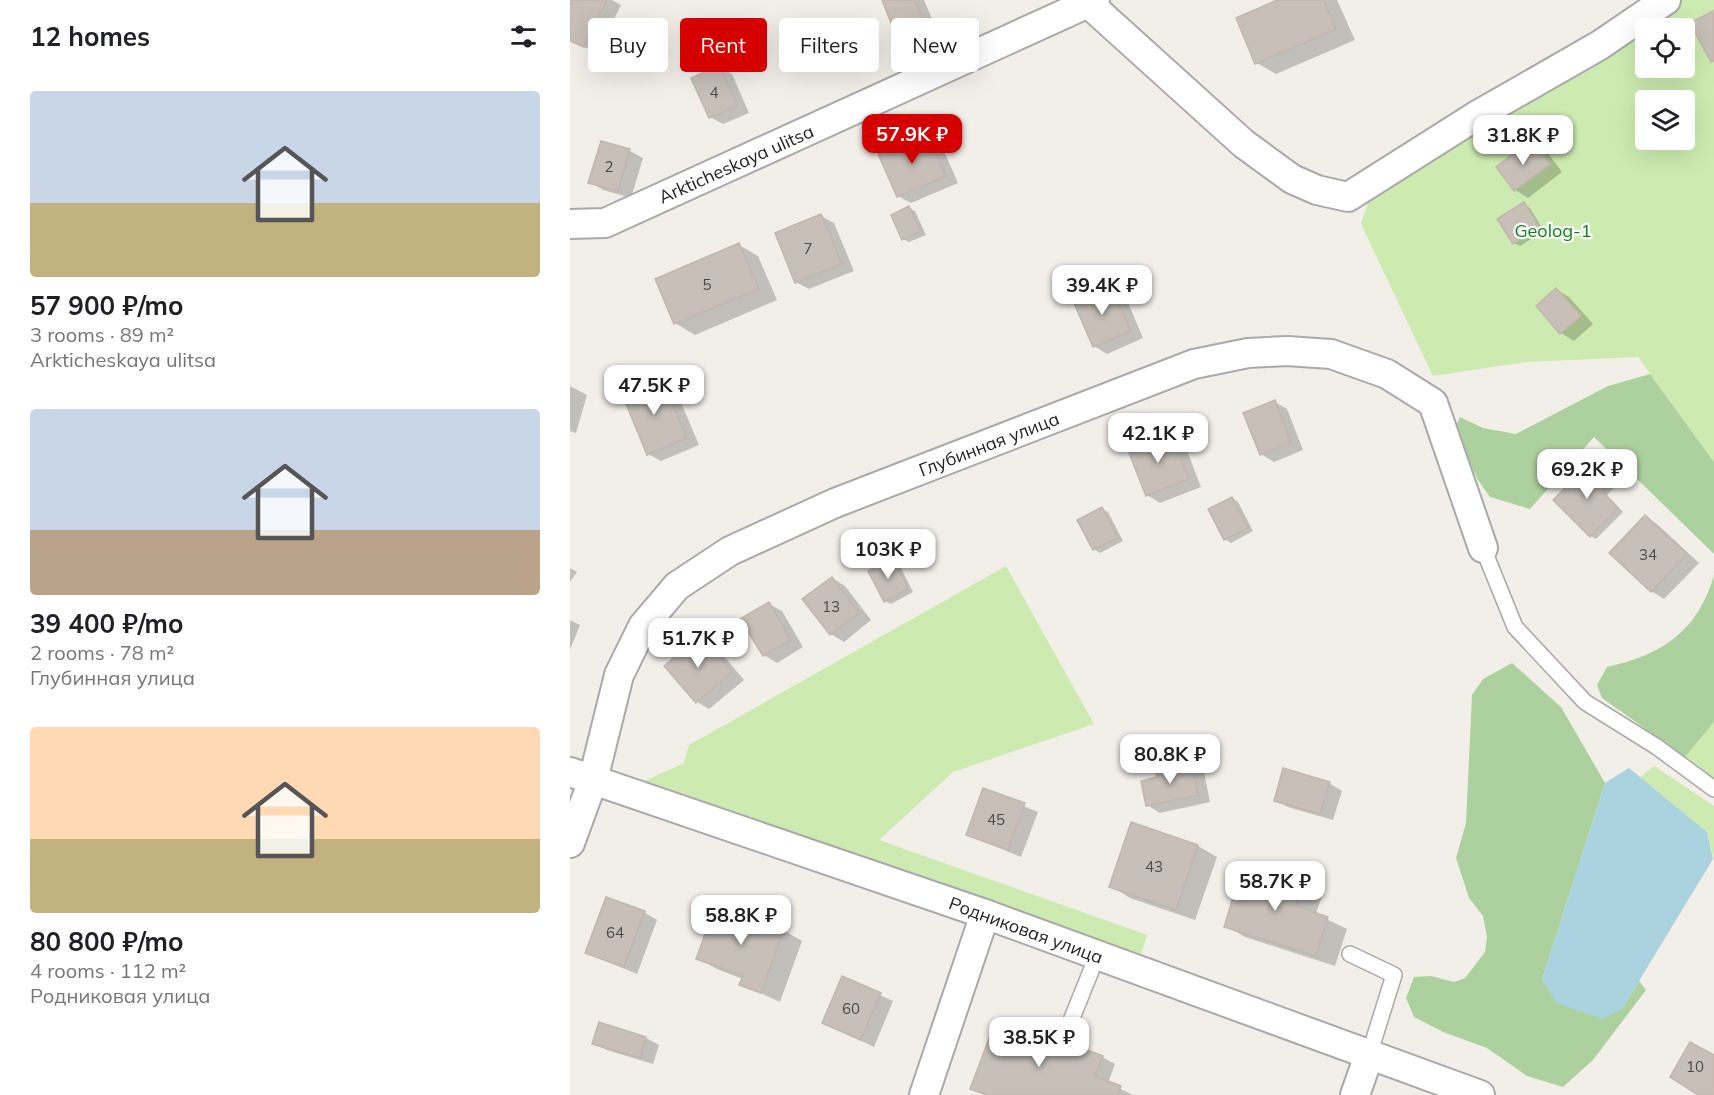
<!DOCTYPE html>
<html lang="en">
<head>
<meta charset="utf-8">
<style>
	body { margin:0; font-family:Mulish,sans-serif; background:#f6f6f6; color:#202124; height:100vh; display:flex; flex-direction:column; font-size:22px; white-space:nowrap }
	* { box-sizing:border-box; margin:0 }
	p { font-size:20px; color:#757577 }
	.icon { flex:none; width:33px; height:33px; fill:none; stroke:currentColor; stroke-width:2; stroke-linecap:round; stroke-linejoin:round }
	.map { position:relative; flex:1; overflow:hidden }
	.sheet { display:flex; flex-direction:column; background:#fff; width:570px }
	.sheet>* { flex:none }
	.guide { position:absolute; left:18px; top:18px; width:570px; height:54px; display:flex; gap:12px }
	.fabs { position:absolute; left:1065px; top:18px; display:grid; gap:12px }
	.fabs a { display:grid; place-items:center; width:60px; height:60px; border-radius:6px; background:#fff; box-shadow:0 6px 24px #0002; font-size:30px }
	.price { position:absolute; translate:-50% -51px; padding:0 14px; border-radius:12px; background:#fff; color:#222; font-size:20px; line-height:39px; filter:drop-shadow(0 2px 3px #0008) }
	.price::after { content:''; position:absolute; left:50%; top:36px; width:18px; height:14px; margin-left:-9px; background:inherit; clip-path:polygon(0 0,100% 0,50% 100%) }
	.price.selected { background:#d40000; color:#fff }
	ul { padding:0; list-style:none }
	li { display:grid; align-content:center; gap:12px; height:318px; padding:0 30px }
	li span { display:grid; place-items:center; height:186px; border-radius:6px; color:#555 }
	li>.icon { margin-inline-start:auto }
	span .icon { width:108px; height:108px; fill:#fffc; stroke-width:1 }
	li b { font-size:26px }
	h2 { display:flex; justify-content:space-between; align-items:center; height:72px; padding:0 30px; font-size:26px }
	.chip { padding:0 21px; border-radius:6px; background:#fff; box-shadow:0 6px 24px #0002; font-size:21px; line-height:54px }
	.chip.selected { background:#d40000; color:#fff }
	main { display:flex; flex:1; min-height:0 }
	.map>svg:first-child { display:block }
	.grass { fill:#cdebb0; fill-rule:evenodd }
	.forest { fill:#add19e }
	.water { fill:#aad3df }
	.shadow { fill:#0003 }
	.building { fill:#c7bfb8; stroke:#c4b6ab; stroke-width:1.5 }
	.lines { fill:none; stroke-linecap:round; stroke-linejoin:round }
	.service-casing { stroke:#a9a9a9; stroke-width:18 }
	.minor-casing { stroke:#a9a9a9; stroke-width:32 }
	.service { stroke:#fff; stroke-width:15 }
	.minor { stroke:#fff; stroke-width:28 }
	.labels { text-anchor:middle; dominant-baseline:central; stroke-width:4.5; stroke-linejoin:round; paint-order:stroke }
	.number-label { font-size:15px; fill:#4b4948 }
	.street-label { font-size:18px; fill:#222; stroke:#fff }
	.park-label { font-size:18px; fill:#0c8416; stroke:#fff }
</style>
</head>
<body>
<main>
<section class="sheet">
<h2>12 homes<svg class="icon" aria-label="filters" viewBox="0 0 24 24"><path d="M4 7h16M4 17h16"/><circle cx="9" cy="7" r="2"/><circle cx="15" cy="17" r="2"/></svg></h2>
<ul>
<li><span style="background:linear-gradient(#c9d6e8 60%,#c2b280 0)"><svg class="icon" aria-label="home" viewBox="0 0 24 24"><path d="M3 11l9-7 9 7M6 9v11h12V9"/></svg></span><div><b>57 900 ₽/mo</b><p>3 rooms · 89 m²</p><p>Arkticheskaya ulitsa</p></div></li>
<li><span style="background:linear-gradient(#c9d6e8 65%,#b9a48a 0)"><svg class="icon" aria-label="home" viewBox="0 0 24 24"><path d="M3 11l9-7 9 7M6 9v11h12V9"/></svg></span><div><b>39 400 ₽/mo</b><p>2 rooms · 78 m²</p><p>Глубинная улица</p></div></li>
<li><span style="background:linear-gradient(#ffd9b3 60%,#c2b280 0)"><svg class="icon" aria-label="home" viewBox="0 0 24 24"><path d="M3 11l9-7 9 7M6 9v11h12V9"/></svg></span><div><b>80 800 ₽/mo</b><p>4 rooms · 112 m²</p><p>Родниковая улица</p></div></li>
</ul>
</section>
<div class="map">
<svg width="1144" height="1095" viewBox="0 0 1144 1095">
	<rect width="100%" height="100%" fill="#f2efe9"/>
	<!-- grass -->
	<g class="grass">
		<path d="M1110 0H1144V462L1068 357 956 362 863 376 791 224 798 203 811 186 1034 52ZM1076 28H1114V68H1076ZM1076 100H1114V140H1076Z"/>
		<polygon points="436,566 524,724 383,772 309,840 577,935 571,954 72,782 114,763 119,745"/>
		<polygon points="1144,722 1144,781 1115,757"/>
		<polygon points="1084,766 1144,806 1144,859 1137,832 1070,777"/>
	</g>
	<!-- forest -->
	<g class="forest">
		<polygon points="1080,374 1144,462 1144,554 1024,437 960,509 920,497 908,480 884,430 890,417 913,428 946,434 1038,386"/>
		<path d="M1144 575V722L1115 757 1032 698 1027 685 1037 667C1092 655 1128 631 1144 575Z"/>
		<polygon points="942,663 991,707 1035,783 972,980 1052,1009 1069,981 1076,990 1023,1060 993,1087 957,1076 917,1048 873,1032 844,1017 836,998 844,977 861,976 884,982 895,978 915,952 917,937 913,916 899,898 886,858 896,823 902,695 913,679"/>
	</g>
	<!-- water -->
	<polygon class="water" points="1059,768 1137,832 1143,859 1052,1009 1032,1019 987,1003 972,980 1035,783"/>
	<!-- shadow -->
	<g class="shadow">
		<polygon points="0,0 42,0 51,5 27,53 0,40"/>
		<polygon points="314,0 354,0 366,28 339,39 326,32"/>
		<polygon points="711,0 767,0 785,40 706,74 687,63"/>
		<polygon points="1144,13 1144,62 1122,24"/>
		<polygon points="149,67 162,74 179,113 153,124 140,117"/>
		<polygon points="357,135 370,142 388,183 341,203 328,196"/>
		<polygon points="962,141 975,149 992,172 958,198 945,190"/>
		<polygon points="32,143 60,151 73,158 61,198 33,190 20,182"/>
		<polygon points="954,204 960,208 974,231 950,246 944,243"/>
		<polygon points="339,208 345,211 356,235 339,242 333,239"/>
		<polygon points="251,216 264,223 284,271 239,289 226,282"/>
		<polygon points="169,245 188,256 207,300 125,335 105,323"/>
		<polygon points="541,286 554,293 573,338 537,354 524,346"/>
		<polygon points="987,290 999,297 1023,324 1004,341 991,333 968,306"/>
		<polygon points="91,379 104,386 129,445 91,461 78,454"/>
		<polygon points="0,386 17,395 6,433 0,431"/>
		<polygon points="705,402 717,409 733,450 704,462 691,454"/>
		<polygon points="600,433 613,440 631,487 590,503 577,495"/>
		<polygon points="1021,465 1045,487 1037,495 1053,512 1026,539 1021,536"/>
		<polygon points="662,498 668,502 683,531 661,543 655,539"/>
		<polygon points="532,509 538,512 553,541 530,553 524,549"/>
		<polygon points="1076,517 1088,525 1129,563 1094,599 1081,591"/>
		<polygon points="323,560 329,564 343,592 321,604 315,601"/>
		<polygon points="0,568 7,572 0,582"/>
		<polygon points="262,578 275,586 301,620 274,642 261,634"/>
		<polygon points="199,604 212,611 233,647 207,663 194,655"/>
		<polygon points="0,620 10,625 0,650"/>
		<polygon points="131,637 144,644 174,680 139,709 126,701"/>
		<polygon points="621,764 634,772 640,802 590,813 577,805 588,778"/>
		<polygon points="759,783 772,791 763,820 718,807 705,800"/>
		<polygon points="414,790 468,812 451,857 398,835"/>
		<polygon points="628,846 647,857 625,920 560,898 541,886"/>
		<polygon points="699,881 733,881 753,892 746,914 777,929 765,966 675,937 656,926"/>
		<polygon points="74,912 87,920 67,974 17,953"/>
		<polygon points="213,930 232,941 210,1002 171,984 173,979 147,969 128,958"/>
		<polygon points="273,978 323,1001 304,1047 253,1023"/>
		<polygon points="30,1024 76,1038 89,1045 83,1064 37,1050 24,1043"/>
		<polygon points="442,1046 532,1057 545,1064 538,1083 563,1095 414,1095 402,1088"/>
	</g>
	<!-- building -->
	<g class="building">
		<polygon points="0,0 37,0 14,47 0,41"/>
		<polygon points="312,0 345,0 354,21 325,33"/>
		<polygon points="707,0 754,0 766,29 685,64 666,18"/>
		<polygon points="1143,11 1144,61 1141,62 1120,23"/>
		<polygon points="149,65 167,106 139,118 121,78"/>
		<polygon points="358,133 376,176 327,197 308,154"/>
		<polygon points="962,140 980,164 944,191 926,167"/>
		<polygon points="31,141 60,149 48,191 18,183"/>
		<polygon points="954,202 969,227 943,244 927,219"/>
		<polygon points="339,206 351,231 332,240 321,215"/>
		<polygon points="251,214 272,264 225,283 205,233"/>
		<polygon points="169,243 189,289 104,324 85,279"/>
		<polygon points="541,284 561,331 523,347 503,301"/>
		<polygon points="986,288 1011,316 990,334 966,306"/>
		<polygon points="91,377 117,438 77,455 52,394"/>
		<polygon points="705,400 721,442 690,455 673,413"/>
		<polygon points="600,431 619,479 576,496 557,448"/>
		<polygon points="1020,463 1040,483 1032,491 1048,508 1020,537 983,500"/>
		<polygon points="662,497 678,528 654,540 638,509"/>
		<polygon points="532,507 548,538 523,550 507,520"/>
		<polygon points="1075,515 1117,554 1081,592 1039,553"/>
		<polygon points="323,558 338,589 314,602 298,571"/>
		<polygon points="262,577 289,613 260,635 232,599"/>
		<polygon points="199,602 221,640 193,656 170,619"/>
		<polygon points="131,635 162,672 126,703 94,666"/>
		<polygon points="622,763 628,795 576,806 571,781 587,777 585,770"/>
		<polygon points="713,768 760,782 750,814 704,801"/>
		<polygon points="413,788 455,803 438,850 396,835"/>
		<polygon points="561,822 628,845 606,910 539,887"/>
		<polygon points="701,870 734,880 726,906 758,917 746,956 654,927 671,871 698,879"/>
		<polygon points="36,897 75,911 54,967 15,953"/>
		<polygon points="146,904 214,929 191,993 169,985 173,976 126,959"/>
		<polygon points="272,976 311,993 291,1040 252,1023"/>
		<polygon points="29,1022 76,1037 70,1058 22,1044"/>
		<polygon points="449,1025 533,1056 525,1076 551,1086 548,1095 417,1095 400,1089 420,1036 442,1044"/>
		<polygon points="1120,1042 1144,1055 1144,1095 1128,1095 1100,1077"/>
	</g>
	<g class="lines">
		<!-- service casing -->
		<g class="service-casing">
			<g id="service">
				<polyline points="913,548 945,627 1015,702 1087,747 1144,789"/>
				<polyline points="780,954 824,975 799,1055"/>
				<polyline points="496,1033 527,956"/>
			</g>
		</g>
		<!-- minor casing -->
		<g class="minor-casing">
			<g id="minor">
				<polyline points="518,3 674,144 722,179 747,190 778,197 906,116 1030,45 1096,0"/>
				<polyline points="0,224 35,223 525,0"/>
				<polyline points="0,772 415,914 910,1095"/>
				<polyline points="0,843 23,780 49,675 73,626 107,586 160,551 265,503 624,364 678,353 717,351 761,354 817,374 863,403 913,548"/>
				<polyline points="354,1095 415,914"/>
				<polyline points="785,1095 799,1055"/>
			</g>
		</g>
		<!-- service -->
		<use href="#service" class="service"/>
		<!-- minor -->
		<use href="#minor" class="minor"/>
	</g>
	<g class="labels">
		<!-- number labels -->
		<g class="number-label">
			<text x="144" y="92">4</text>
			<text x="39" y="166">2</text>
			<text x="238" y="248">7</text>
			<text x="137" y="284">5</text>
			<text x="1078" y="554">34</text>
			<text x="261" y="606">13</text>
			<text x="426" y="819">45</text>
			<text x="584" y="866">43</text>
			<text x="45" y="932">64</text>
			<text x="281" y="1008">60</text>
			<text x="1125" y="1066">10</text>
		</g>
		<!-- street labels -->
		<g class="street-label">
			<text transform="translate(166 164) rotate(-24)">Arkticheskaya ulitsa</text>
			<text transform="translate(419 444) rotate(-21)">Глубинная улица</text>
			<text transform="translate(456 930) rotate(20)">Родниковая улица</text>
		</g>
		<!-- park labels -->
		<g class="park-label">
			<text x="983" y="230">Geolog-1</text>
		</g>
	</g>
</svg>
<div class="fabs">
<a><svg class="icon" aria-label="locate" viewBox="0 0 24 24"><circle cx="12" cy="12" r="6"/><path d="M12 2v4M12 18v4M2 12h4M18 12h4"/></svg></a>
<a><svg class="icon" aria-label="layers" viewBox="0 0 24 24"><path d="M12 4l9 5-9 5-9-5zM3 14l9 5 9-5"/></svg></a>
</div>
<b class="price selected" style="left:342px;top:165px">57.9K ₽</b>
<b class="price" style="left:953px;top:166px">31.8K ₽</b>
<b class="price" style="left:532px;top:316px">39.4K ₽</b>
<b class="price" style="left:84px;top:416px">47.5K ₽</b>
<b class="price" style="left:588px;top:464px">42.1K ₽</b>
<b class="price" style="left:1017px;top:500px">69.2K ₽</b>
<b class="price" style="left:318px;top:580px">103K ₽</b>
<b class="price" style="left:128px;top:669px">51.7K ₽</b>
<b class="price" style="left:600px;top:785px">80.8K ₽</b>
<b class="price" style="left:705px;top:912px">58.7K ₽</b>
<b class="price" style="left:171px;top:946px">58.8K ₽</b>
<b class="price" style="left:469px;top:1068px">38.5K ₽</b>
<div class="guide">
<a class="chip">Buy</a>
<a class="chip selected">Rent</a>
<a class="chip">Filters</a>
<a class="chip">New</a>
</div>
</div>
</main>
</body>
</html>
